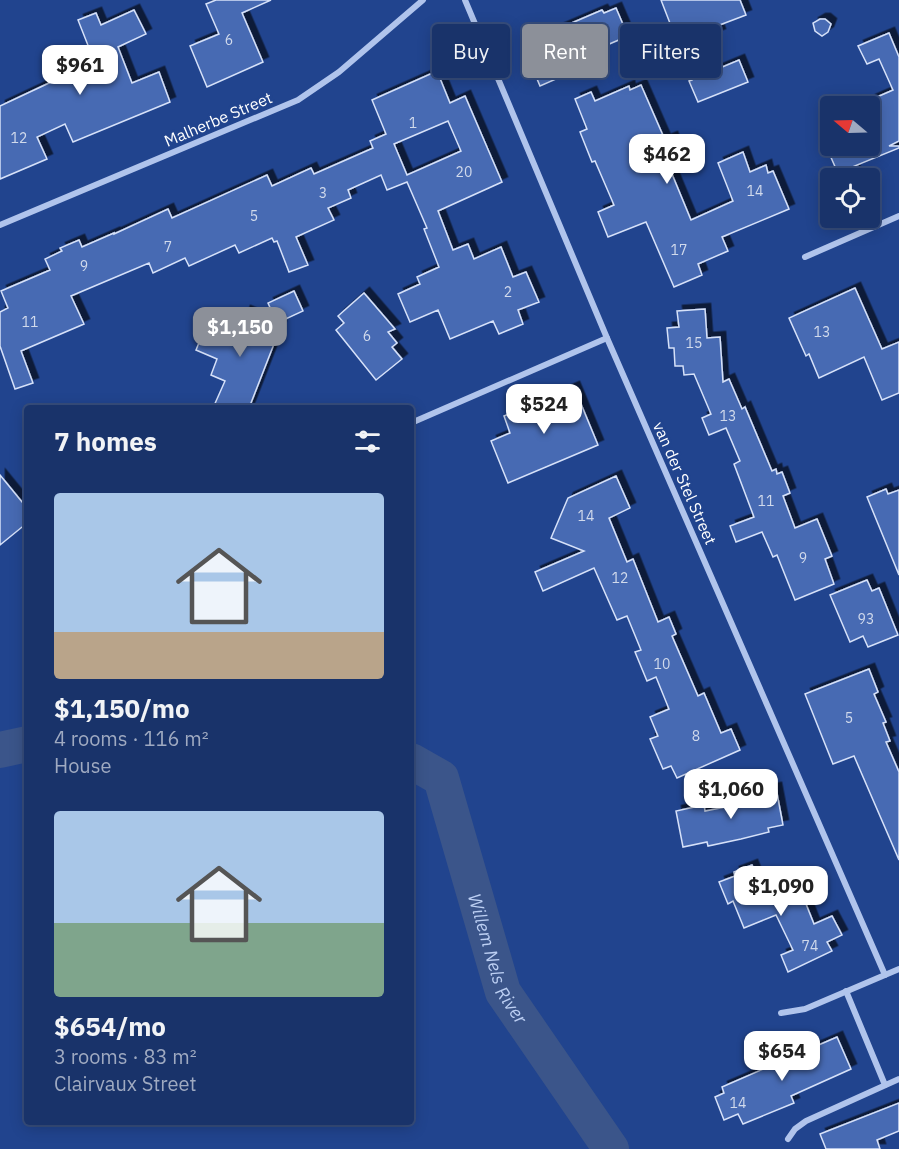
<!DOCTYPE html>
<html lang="en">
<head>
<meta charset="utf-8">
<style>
	body { margin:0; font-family:"IBM Plex Sans",sans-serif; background:#263f72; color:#f1f3f6; height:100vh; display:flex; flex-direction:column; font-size:22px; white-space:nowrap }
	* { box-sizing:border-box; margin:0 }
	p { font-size:20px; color:#9faac1 }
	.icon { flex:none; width:33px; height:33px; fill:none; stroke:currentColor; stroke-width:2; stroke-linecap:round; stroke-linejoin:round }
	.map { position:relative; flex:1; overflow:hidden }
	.panel { position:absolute; left:24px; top:405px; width:390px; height:720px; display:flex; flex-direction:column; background:#19336a; border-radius:6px; box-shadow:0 3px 15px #0003,0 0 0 2px #374e7e }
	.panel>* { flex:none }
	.hud { position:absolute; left:432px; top:24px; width:376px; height:54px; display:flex; gap:12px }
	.needle { width:39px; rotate:289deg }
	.fabs { position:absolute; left:820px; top:96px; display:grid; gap:12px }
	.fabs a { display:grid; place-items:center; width:60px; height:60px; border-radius:6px; background:#19336a; box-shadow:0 3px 15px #0003,0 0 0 2px #374e7e; font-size:30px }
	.price { position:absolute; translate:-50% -51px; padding:0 14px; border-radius:12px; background:#fff; color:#222; font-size:20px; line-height:39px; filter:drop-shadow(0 2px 3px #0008) }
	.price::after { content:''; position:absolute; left:50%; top:36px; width:18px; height:14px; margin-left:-9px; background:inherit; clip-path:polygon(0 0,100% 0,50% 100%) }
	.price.on { background:#8c9099; color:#fff }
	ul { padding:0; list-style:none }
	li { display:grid; align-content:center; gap:12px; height:318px; padding:0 30px }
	li span { display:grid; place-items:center; height:186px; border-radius:6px; color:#555 }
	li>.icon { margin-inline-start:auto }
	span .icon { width:108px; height:108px; fill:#fffc; stroke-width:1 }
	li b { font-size:26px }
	h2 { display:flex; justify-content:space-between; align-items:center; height:72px; padding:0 30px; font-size:26px }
	.chip { padding:0 21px; border-radius:6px; background:#19336a; box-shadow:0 3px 15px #0003,0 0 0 2px #374e7e; font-size:21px; line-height:54px }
	.chip.on { background:#8c9099; color:#fff }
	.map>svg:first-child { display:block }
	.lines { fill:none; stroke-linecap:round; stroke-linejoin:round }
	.river { stroke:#3b558a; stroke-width:36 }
	.building { fill:#466ab3; stroke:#d6e1f9; stroke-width:1.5; fill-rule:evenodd; filter:url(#shadow) }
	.minor { stroke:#b0c4ec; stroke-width:6 }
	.labels { text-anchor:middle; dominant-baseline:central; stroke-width:5; stroke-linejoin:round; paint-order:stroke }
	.number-label { font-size:14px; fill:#d1daec }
	.street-label { font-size:16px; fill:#fff; stroke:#21448e }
	.water-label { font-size:18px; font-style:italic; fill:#bccff3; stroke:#21448e }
</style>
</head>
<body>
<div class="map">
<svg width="899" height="1149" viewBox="0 0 899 1149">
	<defs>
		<filter id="shadow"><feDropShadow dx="5.5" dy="-5.5" stdDeviation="0" flood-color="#0009"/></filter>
	</defs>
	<rect width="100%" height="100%" fill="#21448e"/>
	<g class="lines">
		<!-- river -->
		<g class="river">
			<polyline points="0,750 27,744"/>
			<path id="s1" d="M411 761 441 778 503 992 611 1149"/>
		</g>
	</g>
	<!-- building -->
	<g class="building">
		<polygon points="216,0 271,0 242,13 263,62 207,87 190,46 219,34 206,4"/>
		<polygon points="661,0 740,0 746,15 717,26 720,34 697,43 708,73 739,60 748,82 698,102 689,81 692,80"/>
		<polygon points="616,8 628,36 558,66 563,76 540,86 527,55 557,41 553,31 602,10 604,13"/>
		<polygon points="134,10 146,34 118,47 132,83 159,72 170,102 73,142 65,124 37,137 47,159 0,179 0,106 49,83 47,78 93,58 78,20 96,13 101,25"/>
		<polygon points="820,19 825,19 831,24 828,32 822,36 815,31 813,23"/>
		<polygon points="889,33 899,57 899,141 889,146 899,146 899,148 852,167 855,172 840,178 826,146 870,146 870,100 893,90 879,59 867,64 858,46"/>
		<path d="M437 71 450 103 465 96 502 182 438 211 453 250 468 244 474 259 501 247 513 277 526 272 539 302 518 310 523 324 499 334 493 321 450 339 438 310 410 322 398 294 420 284 417 277 439 267 424 229 427 228 407 182 387 190 381 175 348 190 351 198 328 208 334 220 296 237 308 265 289 272 277 241 274 242 272 238 239 253 235 245 189 266 185 258 153 273 149 263 71 296 84 324 21 351 33 383 15 389 0 346V312L8 308 1 291 50 270 45 259 62 251 60 248 79 240 82 247 114 233V234L168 209 172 218 267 175 272 186 311 168 314 174 373 148 370 141 386 134 372 100ZM448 121 461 151 407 175 394 144Z"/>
		<polygon points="641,85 665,140 672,137 680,157 667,162 691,220 733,201 718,163 743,152 750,172 766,165 768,173 773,171 789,209 722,237 728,251 698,264 702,275 674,287 646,222 608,237 598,212 614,205 595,161 592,162 580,132 587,129 575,99 591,92 595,101 629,86 630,90"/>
		<polygon points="855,288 882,349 899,342 899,393 882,400 864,357 819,378 809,354 806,356 789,318"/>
		<polygon points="294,291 303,311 277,323 268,303"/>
		<polygon points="364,293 395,329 388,332 397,343 392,347 402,359 376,380 336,330 344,323 338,316"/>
		<polygon points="705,309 707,338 720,337 723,382 729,379 742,409 745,407 772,471 776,469 777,474 782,472 790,493 783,496 795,528 817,519 832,556 825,559 834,584 795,600 777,555 773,557 762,532 736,542 730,526 754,517 734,464 740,461 726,428 709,435 702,418 711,414 694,374 684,375 683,366 675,366 674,348 669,348 667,328 679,327 677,311"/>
		<polygon points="245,311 281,326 249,408 213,408 225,381 211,375 217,359 196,350 207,323 236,336"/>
		<polygon points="574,387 598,445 508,483 491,441 510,433 504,416"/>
		<polygon points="0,475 27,508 27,523 0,545"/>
		<polygon points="616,476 630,508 609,518 627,562 633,559 658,622 669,617 676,634 672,636 698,696 704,693 721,733 731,729 740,750 677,778 671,766 663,769 650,739 658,736 650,717 669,709 656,677 647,681 635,652 641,650 627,616 617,620 594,568 543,591 535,572 584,551 551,538 568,498"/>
		<polygon points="886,489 888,494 899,490 899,575 867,497"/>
		<polygon points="867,580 872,591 879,588 898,635 868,647 863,636 850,642 830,595"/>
		<polygon points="869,669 878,692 874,694 886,722 883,723 890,741 886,742 899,772 899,860 854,756 833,764 805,694"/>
		<polygon points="776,788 783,825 768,828 769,832 741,839 708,846 707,842 683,847 676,811 704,805 705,811 736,805 734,797"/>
		<polygon points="752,865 765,897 779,891 782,896 800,889 814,924 832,916 842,935 827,942 832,951 788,972 781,955 793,950 776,915 744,928 733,901 728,904 719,882 735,876 734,872"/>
		<polygon points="837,1037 851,1069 791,1096 794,1103 743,1124 738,1114 724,1120 715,1097 724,1093 722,1087"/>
		<polygon points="899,1103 899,1131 877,1140 880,1149 826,1149 820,1134"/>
	</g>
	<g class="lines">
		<!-- minor -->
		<g class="minor">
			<polyline points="465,0 607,338 885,975"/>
			<polyline points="0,225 298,100 339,72 423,0"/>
			<polyline points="805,257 899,216"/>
			<polyline points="411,423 607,338"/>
			<polyline points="846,991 885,1085"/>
			<polyline points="781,1013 805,1009 899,969"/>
			<polyline points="788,1139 795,1129 806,1121 899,1079"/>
		</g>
	</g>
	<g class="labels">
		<!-- number labels -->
		<g class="number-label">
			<text x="229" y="40">6</text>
			<text x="413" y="123">1</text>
			<text x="19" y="138">12</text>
			<text x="464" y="172">20</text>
			<text x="755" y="191">14</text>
			<text x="323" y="193">3</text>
			<text x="254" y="216">5</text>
			<text x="168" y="247">7</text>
			<text x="679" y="250">17</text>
			<text x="84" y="266">9</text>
			<text x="508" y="292">2</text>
			<text x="30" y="322">11</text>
			<text x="822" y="332">13</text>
			<text x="367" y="336">6</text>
			<text x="694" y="343">15</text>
			<text x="728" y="416">13</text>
			<text x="766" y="501">11</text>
			<text x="586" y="516">14</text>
			<text x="803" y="558">9</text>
			<text x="620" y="578">12</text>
			<text x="866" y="619">93</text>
			<text x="662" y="664">10</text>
			<text x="849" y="718">5</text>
			<text x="696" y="736">8</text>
			<text x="810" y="946">74</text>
			<text x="738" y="1103">14</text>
		</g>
		<!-- street labels -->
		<g class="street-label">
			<text transform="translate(218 119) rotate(-23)">Malherbe Street</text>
			<text transform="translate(685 483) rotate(66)">van der Stel Street</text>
		</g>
		<!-- water labels -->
		<g class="water-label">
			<text stroke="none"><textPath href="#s1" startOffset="224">Willem Nels River</textPath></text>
		</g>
	</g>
</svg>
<div class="fabs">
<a><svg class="needle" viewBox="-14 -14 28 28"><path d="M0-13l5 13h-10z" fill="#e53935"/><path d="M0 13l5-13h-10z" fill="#9faac1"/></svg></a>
<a><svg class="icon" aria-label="locate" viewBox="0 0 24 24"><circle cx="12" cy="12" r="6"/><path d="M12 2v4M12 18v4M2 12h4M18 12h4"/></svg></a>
</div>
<b class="price" style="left:80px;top:96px">$961</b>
<b class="price" style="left:667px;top:185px">$462</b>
<b class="price on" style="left:240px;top:358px">$1,150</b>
<b class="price" style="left:544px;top:435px">$524</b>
<b class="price" style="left:731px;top:820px">$1,060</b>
<b class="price" style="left:781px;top:917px">$1,090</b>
<b class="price" style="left:782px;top:1082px">$654</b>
<div class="hud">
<a class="chip">Buy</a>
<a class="chip on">Rent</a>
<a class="chip">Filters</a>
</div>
<section class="panel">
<h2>7 homes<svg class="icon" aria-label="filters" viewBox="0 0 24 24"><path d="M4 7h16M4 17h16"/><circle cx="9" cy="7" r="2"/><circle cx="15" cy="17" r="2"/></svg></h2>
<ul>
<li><span style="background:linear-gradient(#a9c7e8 75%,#b9a48a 0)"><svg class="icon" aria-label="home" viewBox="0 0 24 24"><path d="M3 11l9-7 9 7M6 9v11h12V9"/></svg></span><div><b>$1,150/mo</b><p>4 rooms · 116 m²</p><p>House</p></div></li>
<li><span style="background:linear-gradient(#a9c7e8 60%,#7fa58c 0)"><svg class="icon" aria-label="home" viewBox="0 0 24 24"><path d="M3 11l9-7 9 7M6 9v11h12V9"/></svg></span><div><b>$654/mo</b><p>3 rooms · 83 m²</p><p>Clairvaux Street</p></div></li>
</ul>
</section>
</div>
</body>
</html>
